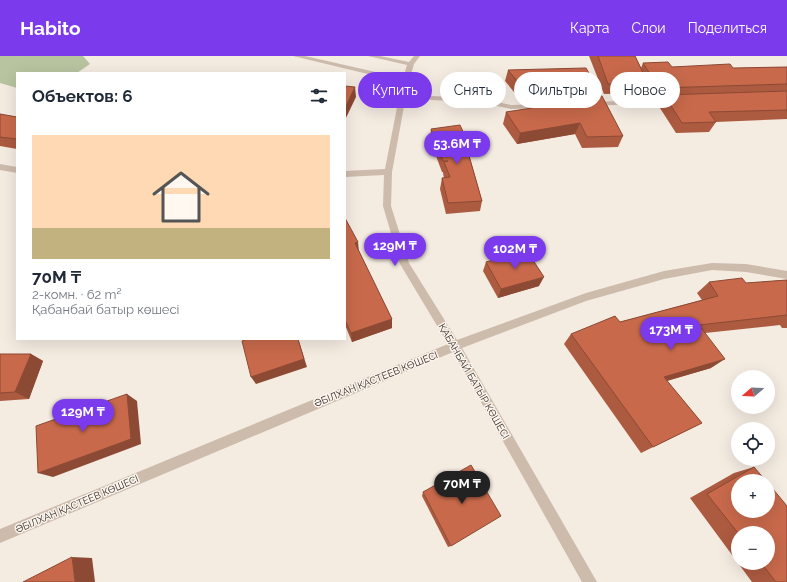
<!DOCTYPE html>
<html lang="ru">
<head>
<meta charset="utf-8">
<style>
	body { margin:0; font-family:Raleway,sans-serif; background:#f6f6f7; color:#1f2937; height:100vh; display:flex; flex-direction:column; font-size:15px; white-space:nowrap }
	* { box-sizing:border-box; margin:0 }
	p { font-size:13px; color:#747a83 }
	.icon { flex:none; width:22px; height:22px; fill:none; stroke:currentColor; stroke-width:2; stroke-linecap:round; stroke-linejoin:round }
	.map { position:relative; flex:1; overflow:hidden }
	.side { position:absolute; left:16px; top:16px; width:330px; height:268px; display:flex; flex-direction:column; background:#fff; border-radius:0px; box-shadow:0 4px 16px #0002 }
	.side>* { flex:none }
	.hud { position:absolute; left:358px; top:16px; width:369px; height:36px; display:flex; gap:8px }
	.needle { width:26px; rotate:251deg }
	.fabs { position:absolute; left:731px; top:314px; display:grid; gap:8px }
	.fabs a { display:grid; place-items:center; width:44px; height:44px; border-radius:50%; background:#fff; box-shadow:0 4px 16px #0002; font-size:20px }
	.price { position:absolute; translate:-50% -34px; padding:0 9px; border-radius:14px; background:#7c3aed; color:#fff; font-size:13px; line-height:26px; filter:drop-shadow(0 1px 2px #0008) }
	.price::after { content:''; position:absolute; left:50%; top:24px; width:12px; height:9px; margin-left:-6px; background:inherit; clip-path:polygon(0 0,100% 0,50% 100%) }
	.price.selected { background:#222; color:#fff }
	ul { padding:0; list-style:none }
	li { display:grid; align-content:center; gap:8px; height:212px; padding:0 16px }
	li+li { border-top:1px solid #e0e1e3 }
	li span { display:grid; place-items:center; height:124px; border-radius:0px; color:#555 }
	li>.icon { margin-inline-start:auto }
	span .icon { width:72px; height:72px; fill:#fffc; stroke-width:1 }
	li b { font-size:17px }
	h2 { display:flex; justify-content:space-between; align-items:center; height:48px; padding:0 16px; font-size:17px }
	.pill { padding:0 14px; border-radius:18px; background:#fff; box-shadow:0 4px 16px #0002; font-size:14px; line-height:36px }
	.pill.selected { background:#7c3aed; color:#fff }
	header { display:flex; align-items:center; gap:24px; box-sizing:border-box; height:56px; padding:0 20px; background:#7c3aed; color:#fff }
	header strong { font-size:19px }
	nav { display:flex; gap:22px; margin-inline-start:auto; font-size:14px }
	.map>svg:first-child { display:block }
	.green { fill:#b8c4a0 }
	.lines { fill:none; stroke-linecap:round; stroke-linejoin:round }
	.minor { fill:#cdbbac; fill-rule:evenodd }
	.wall { fill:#ac5a40 }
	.shaded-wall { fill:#8c4a34 }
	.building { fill:#c8694b; stroke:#8c4a34 }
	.labels { text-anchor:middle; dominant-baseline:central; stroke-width:3; stroke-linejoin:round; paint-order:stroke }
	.street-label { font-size:10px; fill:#3b302b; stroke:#fbf5ee }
</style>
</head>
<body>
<header>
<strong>Habito</strong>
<nav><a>Карта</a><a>Слои</a><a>Поделиться</a></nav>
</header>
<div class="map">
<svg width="787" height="526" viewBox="0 0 787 526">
	<rect width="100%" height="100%" fill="#f4ebe1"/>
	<!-- green -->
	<polygon class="green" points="0,0 83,0 90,8 77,17 17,17 17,32 0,27"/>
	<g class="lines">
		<!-- minor -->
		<g class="minor">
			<polygon points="293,0 305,0 380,17 402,26 407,9 368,0 380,0 409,6 414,0 420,0 414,8 408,29 432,40 478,42 511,49 542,48 545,50 542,52 511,53 478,46 431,44 407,34 392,116 391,150 409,207 457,284 586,237 664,215 712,207 746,208 787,215 787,223 746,216 712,214 664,223 586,245 462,292 597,526 582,526 453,296 0,487 0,473 448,288 400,208 383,150 384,119 345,121 345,115 385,113 401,31 376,20"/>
			<polygon points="672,43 674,44 674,46 592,50 589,48 592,46"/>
			<polygon points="0,108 17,111 17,117 0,114"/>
		</g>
	</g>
	<!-- wall -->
	<g class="wall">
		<polygon points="589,0 635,0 641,12 643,7 672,11 733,12 787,11 787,63 716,66 709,76 676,77 658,49 662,42 654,42 646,30 642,37 604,38"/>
		<polygon points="508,14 598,33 595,41 623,80 618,91 582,92 575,78 517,88 503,68 506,56 528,53 530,47 523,47 505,25"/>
		<polygon points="0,58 17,61 17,93 0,90"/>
		<polygon points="431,73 471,93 470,102 482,145 480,155 446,158 440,133 442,122 444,122 443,117 443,116 442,116 430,84"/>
		<polygon points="345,162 359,195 392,263 392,272 352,286 345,269"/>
		<polygon points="486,206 539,230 498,242 483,215"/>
		<polygon points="787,224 787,272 782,272 780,269 705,277 711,312 667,325 702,367 641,397 564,288 571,278 620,266 702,244 697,237 709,226 746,227"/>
		<polygon points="0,298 31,298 43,305 29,343 0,345"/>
		<polygon points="754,411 787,526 752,526 738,507 768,507 738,477 738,507 690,442 734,417"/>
		<polygon points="423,436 451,490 448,491 422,440"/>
	</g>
	<!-- shaded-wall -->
	<g class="shaded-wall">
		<polygon points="355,31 356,41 345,64 345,52"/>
		<polygon points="580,67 575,78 517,88 520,77"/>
		<polygon points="467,93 471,93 469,104"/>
		<polygon points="358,186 359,196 355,187"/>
		<polygon points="544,221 539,230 498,242 501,233"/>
		<polygon points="392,263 392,272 352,286 351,277"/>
		<polygon points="298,283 307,311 256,328 251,321"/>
		<polygon points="31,298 43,305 29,343 15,336"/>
		<polygon points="725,303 711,312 652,329 664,321"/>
		<polygon points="127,338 137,345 141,388 53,421 38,417"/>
		<polygon points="72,501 92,502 95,526 75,526"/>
	</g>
	<!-- building -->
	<g class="building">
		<polygon points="598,0 635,0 648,27 608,28"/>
		<polygon points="668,6 672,11 730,8 733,12 787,11 787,28 659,32 643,7"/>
		<polygon points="586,12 598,33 526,36 508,14"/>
		<polygon points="345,30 355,31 345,52"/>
		<polygon points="787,35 787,54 709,56 716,66 682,67 664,39"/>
		<polygon points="602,40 623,80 587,81 580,67 520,77 506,56 538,51 531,43"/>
		<polygon points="0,58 17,61 17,83 0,81"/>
		<polygon points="460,69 471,93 467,93 482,145 448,147 442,122 450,121 444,106 448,105 443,105 431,73"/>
		<polygon points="345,162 358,186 355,187 392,263 351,277 345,264"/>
		<polygon points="527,195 544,221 501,233 486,206"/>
		<polygon points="742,222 746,227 787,224 787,259 699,269 725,303 664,321 702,367 653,391 571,278 615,260 620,266 718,240 709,226"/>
		<polygon points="247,283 298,283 304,303 251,321 242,285"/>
		<polygon points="0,298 31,298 15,336 0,337"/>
		<polygon points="127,338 131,383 38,417 36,370"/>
		<polygon points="471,409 501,460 451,490 423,436"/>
		<polygon points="754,411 766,425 738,425 738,455 768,455 768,427 787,450 787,526 776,526 761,507 768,507 768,477 738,477 707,438"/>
		<polygon points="72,501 75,526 23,526"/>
	</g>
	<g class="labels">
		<!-- street labels -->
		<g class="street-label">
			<text transform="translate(376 323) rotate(-22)">ӘБІЛХАН ҚАСТЕЕВ КӨШЕСІ</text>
			<text transform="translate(474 325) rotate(60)">ҚАБАНБАЙ БАТЫР КӨШЕСІ</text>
			<text transform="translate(77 448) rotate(-23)">ӘБІЛХАН ҚАСТЕЕВ КӨШЕСІ</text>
		</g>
	</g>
</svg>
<div class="fabs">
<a><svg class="needle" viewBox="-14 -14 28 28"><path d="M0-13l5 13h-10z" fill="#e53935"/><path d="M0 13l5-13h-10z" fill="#747a83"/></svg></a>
<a><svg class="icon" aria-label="locate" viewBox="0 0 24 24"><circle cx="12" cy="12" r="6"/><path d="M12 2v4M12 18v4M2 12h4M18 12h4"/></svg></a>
<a>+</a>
<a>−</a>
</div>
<b class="price" style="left:457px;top:109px">53.6M ₸</b>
<b class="price" style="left:395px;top:211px">129M ₸</b>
<b class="price" style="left:515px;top:214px">102M ₸</b>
<b class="price" style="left:671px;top:295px">173M ₸</b>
<b class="price" style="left:83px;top:377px">129M ₸</b>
<b class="price selected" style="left:462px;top:449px">70M ₸</b>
<div class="hud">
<a class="pill selected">Купить</a>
<a class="pill">Снять</a>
<a class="pill">Фильтры</a>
<a class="pill">Новое</a>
</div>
<section class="side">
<h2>Объектов: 6<svg class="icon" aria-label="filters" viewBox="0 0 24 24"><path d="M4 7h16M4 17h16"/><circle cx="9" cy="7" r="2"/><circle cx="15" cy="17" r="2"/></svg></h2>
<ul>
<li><span style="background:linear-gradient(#ffd9b3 75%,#c2b280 0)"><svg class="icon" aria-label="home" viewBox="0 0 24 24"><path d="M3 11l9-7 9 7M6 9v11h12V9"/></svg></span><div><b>70M ₸</b><p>2-комн. · 62 m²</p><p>Қабанбай батыр көшесі</p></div></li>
</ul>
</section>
</div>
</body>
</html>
